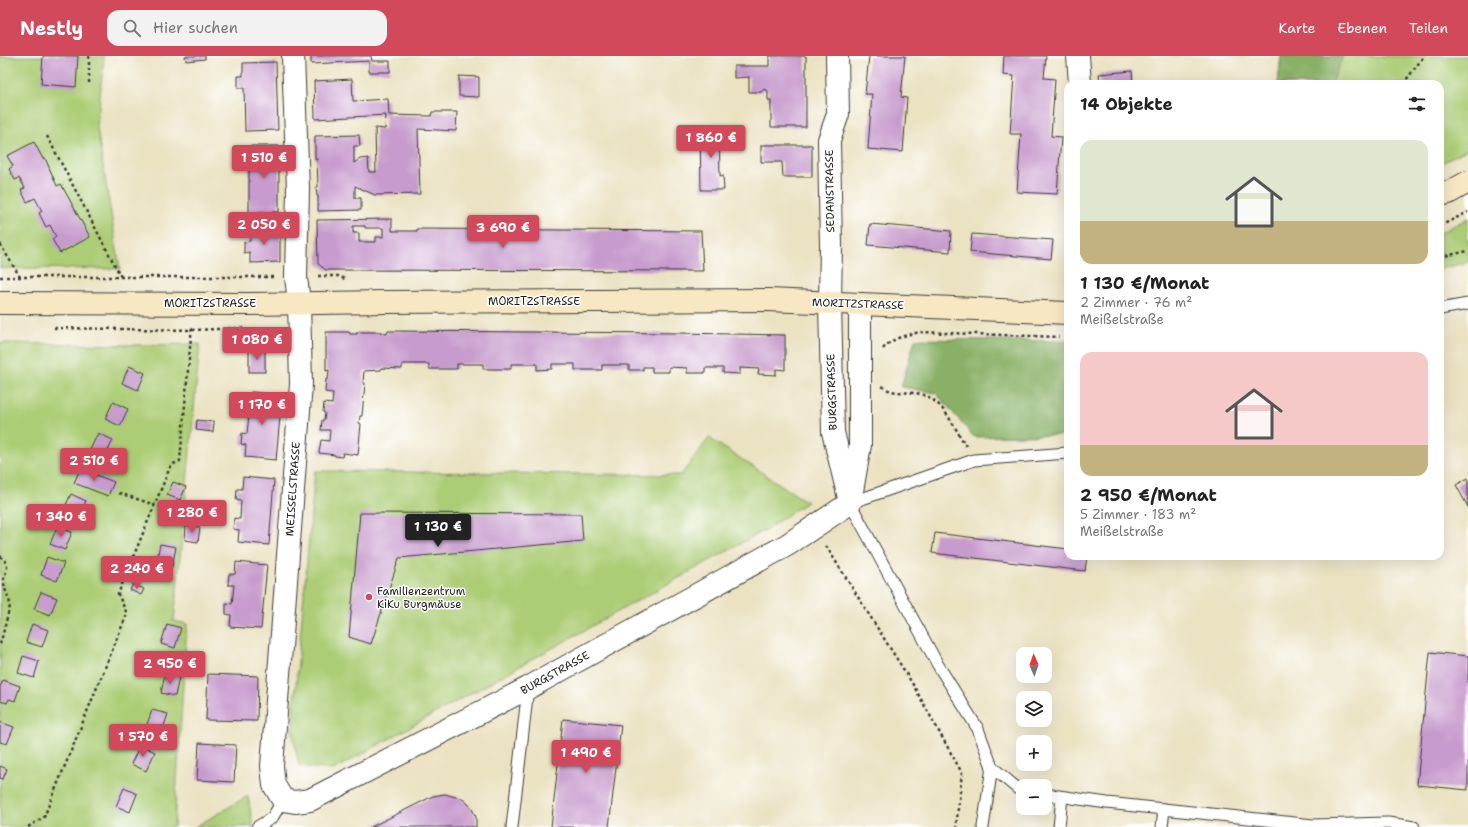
<!DOCTYPE html>
<html lang="de">
<head>
<meta charset="utf-8">
<style>
	body { margin:0; font-family:"Shantell Sans",sans-serif; background:#f2f2f2; color:#222; height:100vh; display:flex; flex-direction:column; font-size:15px; white-space:nowrap }
	* { box-sizing:border-box; margin:0 }
	p { font-size:13px; color:#767676 }
	.icon { flex:none; width:22px; height:22px; fill:none; stroke:currentColor; stroke-width:2; stroke-linecap:round; stroke-linejoin:round }
	.map { position:relative; flex:1; overflow:hidden }
	.drawer { position:absolute; left:1064px; top:24px; width:380px; height:480px; display:flex; flex-direction:column; background:#fff; border-radius:12px; box-shadow:0 4px 16px #0002 }
	.drawer>* { flex:none }
	.needle { width:26px; rotate:358deg }
	.fabs { position:absolute; left:1016px; top:591px; display:grid; gap:8px }
	.fabs a { display:grid; place-items:center; width:36px; height:36px; border-radius:8px; background:#fff; box-shadow:0 4px 16px #0002; font-size:20px }
	.price { position:absolute; translate:-50% -34px; padding:0 9px; border-radius:4px; background:#d1495b; color:#fff; font-size:13px; line-height:26px; filter:drop-shadow(0 1px 2px #0008) }
	.price::after { content:''; position:absolute; left:50%; top:24px; width:12px; height:9px; margin-left:-6px; background:inherit; clip-path:polygon(0 0,100% 0,50% 100%) }
	.price.selected { background:#222; color:#fff }
	ul { padding:0; list-style:none }
	li { display:grid; align-content:center; gap:8px; height:212px; padding:0 16px }
	li span { display:grid; place-items:center; height:124px; border-radius:12px; color:#555 }
	li>.icon { margin-inline-start:auto }
	span .icon { width:72px; height:72px; fill:#fffc; stroke-width:1 }
	li b { font-size:17px }
	h2 { display:flex; justify-content:space-between; align-items:center; height:48px; padding:0 16px; font-size:17px }
	header { display:flex; align-items:center; gap:24px; box-sizing:border-box; height:56px; padding:0 20px; background:#d1495b; color:#fff }
	header strong { font-size:19px }
	nav { display:flex; gap:22px; margin-inline-start:auto; font-size:14px }
	.search { width:280px; height:36px; background:#f2f2f2; display:flex; align-items:center; gap:10px; box-sizing:border-box; padding:0 14px; border-radius:12px; color:#767676; font-size:15px }
	.map>svg:first-child { display:block }
	.green { fill:#accc74; stroke:#647448 }
	.forest { fill:#89b066; stroke:#526641 }
	.building { fill:#c79bcd; fill-rule:evenodd }
	.lines { fill:none; stroke-linecap:round; stroke-linejoin:round }
	.service-casing { stroke:#3b3a35; stroke-width:13 }
	.minor-casing { stroke:#3b3a35; stroke-width:24 }
	.secondary-casing { stroke:#3b3a35; stroke-width:24 }
	.path { stroke:#3b3a35; stroke-width:2.5; stroke-dasharray:3 3; stroke-linecap:butt }
	.service { stroke:#fff; stroke-width:11 }
	.minor { stroke:#fff; stroke-width:22 }
	.secondary { stroke:#f7e8c3; stroke-width:22 }
	.poi-dot { fill:#d1495b; stroke:#fff; stroke-width:1.5 }
	.labels { text-anchor:middle; dominant-baseline:central; stroke-width:3; stroke-linejoin:round; paint-order:stroke }
	.street-label { font-size:11px; fill:#1c1c1c; stroke:#fff }
	.poi-label { font-size:11px; fill:#1c1c1c; stroke:#fff; text-anchor:start }
</style>
</head>
<body>
<header>
<strong>Nestly</strong>
<div class="search"><svg class="icon" aria-label="search" viewBox="0 0 24 24"><circle cx="10" cy="10" r="6"/><path d="M15 15l6 6"/></svg>Hier suchen</div>
<nav><a>Karte</a><a>Ebenen</a><a>Teilen</a></nav>
</header>
<div class="map">
<svg width="1468" height="771" viewBox="0 0 1468 771">
	<rect width="100%" height="100%" fill="#fff"/>
	<filter id="ink" filterUnits="userSpaceOnUse"><feTurbulence type="fractalNoise" baseFrequency=".025" numOctaves="2"/><feDisplacementMap in="SourceGraphic" scale="8" xChannelSelector="R" yChannelSelector="G"/><feConvolveMatrix kernelMatrix="1 2 1 2 8 2 1 2 1" color-interpolation-filters="sRGB"/></filter>
	<filter id="wash" filterUnits="userSpaceOnUse"><feTurbulence type="fractalNoise" baseFrequency=".012" numOctaves="4" result="noise"/><feDisplacementMap in="SourceGraphic" scale="16" xChannelSelector="R" yChannelSelector="G"/><feGaussianBlur stdDeviation="0.9" result="paint"/><feColorMatrix in="noise" values="0 0 0 0 0 0 0 0 0 0 0 0 0 0 0 0 0 1.4 0 .05"/><feComposite in="paint" operator="in"/></filter>
	<g filter="url(#wash)">
		<rect width="100%" height="100%" fill="#ebe2c2"/>
		<!-- green -->
		<g class="green">
			<polygon points="0,0 104,0 97,72 120,213 0,212"/>
			<polygon points="1281,0 1468,0 1468,93 1440,108 1440,28 1278,28"/>
			<polygon points="1468,162 1468,206 1440,213 1440,177"/>
			<polygon points="0,287 130,289 200,288 174,565 187,568 174,771 0,771"/>
			<polygon points="709,382 807,446 765,474 333,714 299,710 292,673 315,415 681,419"/>
			<polygon points="248,740 253,771 195,771"/>
		</g>
		<!-- forest -->
		<g class="forest">
			<polygon points="1281,0 1343,0 1331,28 1278,28"/>
			<polygon points="915,283 1068,285 1068,379 974,381 936,337 901,331"/>
		</g>
		<g id="blocks">
			<!-- building -->
			<g class="building">
				<polygon points="43,0 78,0 76,31 41,28"/>
				<polygon points="185,0 205,0 205,3 186,5"/>
				<polygon points="311,0 371,0 372,5 390,5 390,16 369,16 369,5 311,8"/>
				<polygon points="769,0 806,0 806,71 771,71 771,44 768,44 768,35 764,33 761,36 749,36 749,21 734,22 734,10 769,10"/>
				<polygon points="869,0 905,0 901,41 907,42 903,96 868,93 872,38 865,38"/>
				<polygon points="1004,0 1046,0 1044,22 1055,23 1051,80 1061,81 1057,138 1017,136 1021,78 1010,78 1014,20 1003,19"/>
				<polygon points="276,6 278,74 245,75 244,32 238,32 238,20 243,20 243,7"/>
				<polygon points="1132,15 1133,28 1100,28 1099,18"/>
				<polygon points="459,20 479,21 479,41 459,40"/>
				<polygon points="352,23 353,45 388,43 389,59 431,60 432,56 457,56 456,75 418,73 420,138 375,139 355,130 355,142 361,142 361,154 318,155 318,140 317,140 316,131 318,131 317,103 315,103 315,80 359,79 360,90 354,90 354,107 360,103 368,102 369,116 376,116 375,72 385,73 386,59 315,63 314,25"/>
				<polygon points="700,70 719,70 720,120 723,119 724,134 701,134"/>
				<polygon points="34,86 43,103 45,102 57,130 61,128 90,181 60,197 52,183 56,181 50,169 46,171 39,157 42,155 35,142 27,146 21,134 25,132 19,122 15,124 9,113 13,110 7,100"/>
				<polygon points="761,89 812,89 812,121 783,121 782,106 761,106"/>
				<polygon points="249,90 279,90 279,156 249,157"/>
				<path d="M392 163V175H417V173L701 175 703 215 326 214 318 208 317 164ZM353 170H365V172H383V181H376V186H359V177H353Z"/>
				<polygon points="870,168 951,175 950,196 868,189"/>
				<polygon points="250,174 280,174 280,206 250,207 250,196 244,197 244,186 250,185"/>
				<polygon points="972,178 1053,184 1051,203 970,196"/>
				<polygon points="388,275 678,277 785,279 785,314 776,313 776,319 758,318 759,313 740,312 740,318 723,317 723,312 705,312 705,317 687,317 687,312 669,311 669,316 652,316 652,311 643,311 643,314 629,314 629,309 602,309 602,314 575,314 575,308 552,308 552,313 537,314 537,308 511,308 511,313 483,313 483,308 457,308 457,313 429,313 429,308 402,308 402,313 381,312 381,314 364,315 363,327 365,327 362,360 360,360 359,367 361,368 358,399 343,397 342,401 335,400 335,399 319,397 321,384 329,385 330,374 321,374 322,364 324,364 325,357 323,356 324,347 332,348 333,337 325,336 326,323 328,323 329,314 326,315 326,276 349,276 350,278 357,278 357,276 381,276 381,277 387,278"/>
				<rect x="249" y="294" width="16" height="22"/>
				<polygon points="129,310 145,317 138,334 122,327"/>
				<polygon points="251,336 282,339 276,404 245,401 246,389 241,388 242,377 247,378 249,359 243,359 244,348 250,348"/>
				<polygon points="113,346 128,353 120,370 105,363"/>
				<polygon points="197,364 214,366 213,376 196,374"/>
				<polygon points="98,377 113,384 105,401 90,394"/>
				<polygon points="80,413 114,426 108,440 74,427"/>
				<polygon points="243,421 274,424 269,489 238,486 239,474 233,473 234,462 240,463 241,445 236,444 237,433 242,433"/>
				<polygon points="1468,422 1468,451 1456,429"/>
				<polygon points="173,426 186,431 180,444 167,439"/>
				<polygon points="71,438 86,445 78,462 63,455"/>
				<polygon points="360,457 581,458 583,485 399,502 371,588 349,581"/>
				<polygon points="186,470 200,471 198,486 185,484"/>
				<polygon points="57,471 72,476 65,494 50,488"/>
				<polygon points="935,477 1068,493 1068,500 1087,500 1085,515 932,497"/>
				<polygon points="160,488 176,491 172,511 156,508"/>
				<polygon points="47,501 64,507 57,525 41,519"/>
				<polygon points="236,506 267,509 261,573 230,571 231,559 226,558 226,547 232,548 234,529 228,529 229,518 235,518"/>
				<polygon points="133,528 144,533 141,539 130,534"/>
				<polygon points="41,536 57,542 50,559 34,553"/>
				<polygon points="32,568 48,574 42,591 26,586"/>
				<polygon points="167,568 181,572 175,592 161,588"/>
				<polygon points="1430,596 1468,600 1468,734 1417,729"/>
				<polygon points="23,600 39,605 34,622 18,617"/>
				<polygon points="165,618 179,621 175,640 161,637"/>
				<polygon points="208,618 258,620 257,665 206,664"/>
				<polygon points="3,624 20,630 15,645 9,643 7,647 0,645 0,631"/>
				<polygon points="152,654 168,658 160,682 144,677"/>
				<polygon points="563,663 621,669 609,771 551,771"/>
				<polygon points="0,666 14,671 7,688 0,686"/>
				<polygon points="199,687 236,689 234,726 197,724"/>
				<polygon points="140,689 155,696 146,715 131,708"/>
				<polygon points="0,710 7,713 3,723 0,722"/>
				<polygon points="124,732 137,738 130,756 116,750"/>
				<polygon points="445,738 463,743 471,751 476,761 476,771 371,771 433,740"/>
			</g>
		</g>
	</g>
	<g filter="url(#ink)">
		<use href="#blocks" fill-opacity="0" stroke="#3b3a35" stroke-width="1"/>
		<g class="lines">
			<!-- service casing -->
			<g class="service-casing">
				<g id="service">
					<polyline points="1440,253 1468,248"/>
					<polyline points="992,711 1018,733 1023,734"/>
					<polyline points="1045,738 1107,747 1313,769 1388,767 1414,771"/>
					<polyline points="257,771 272,762 283,744"/>
					<polyline points="512,771 528,632"/>
					<polyline points="983,771 992,711 978,673 938,609 850,447 974,404 1068,397"/>
					<polyline points="1059,771 1062,741"/>
					<polyline points="1162,771 1164,753"/>
				</g>
			</g>
			<!-- minor casing -->
			<g class="minor-casing">
				<g id="minor">
					<polyline points="293,0 298,133 296,221 299,246 301,328 272,710 274,729 283,744 295,746 310,744 528,632 787,489 850,447 860,389 860,248"/>
					<polyline points="837,0 838,58 829,84 831,190 830,247 833,376 848,438"/>
					<polyline points="1078,0 1080,28"/>
				</g>
			</g>
			<!-- secondary casing -->
			<g class="secondary-casing">
				<g id="secondary">
					<polyline points="1440,139 1448,137 1468,126"/>
					<polyline points="0,247 251,248 385,246 768,244 1068,257"/>
				</g>
			</g>
			<!-- path -->
			<g class="path">
				<polyline points="89,0 89,30"/>
				<polyline points="1403,28 1424,0"/>
				<polyline points="47,80 121,221"/>
				<polyline points="1440,170 1468,156"/>
				<polyline points="0,188 20,221"/>
				<polyline points="1440,201 1468,195"/>
				<polyline points="318,220 338,220 345,223"/>
				<polyline points="0,221 273,221"/>
				<polyline points="54,272 192,274 243,272"/>
				<path d="M883 293C892 282 906 279 920 276L1059 281"/>
				<path d="M882 330C893 340 911 334 924 339 944 346 955 373 966 390"/>
				<polyline points="119,437 155,449"/>
				<polyline points="826,490 912,627 962,717 956,771"/>
				<path d="M0 500C3 503 7 506 7 511 7 516 3 520 4 526 4 535 10 541 10 550L0 589"/>
				<polyline points="28,771 44,761 127,558 118,538 171,409 180,405 192,269"/>
			</g>
			<!-- service -->
			<use href="#service" class="service"/>
			<!-- minor -->
			<use href="#minor" class="minor"/>
			<!-- secondary -->
			<use href="#secondary" class="secondary"/>
		</g>
	</g>
	<!-- markers -->
	<circle class="poi-dot" cx="369" cy="541" r="4"/>
	<g class="labels">
		<!-- street labels -->
		<g class="street-label">
			<text transform="translate(830 135) rotate(-91)">SEDANSTRASSE</text>
			<text x="534" y="245">MORITZSTRASSE</text>
			<text x="210" y="247">MORITZSTRASSE</text>
			<text transform="translate(858 248) rotate(2)">MORITZSTRASSE</text>
			<text transform="translate(832 336) rotate(-92)">BURGSTRASSE</text>
			<text transform="translate(293 433) rotate(-86)">MEISSELSTRASSE</text>
			<text transform="translate(555 617) rotate(-29)">BURGSTRASSE</text>
		</g>
		<!-- poi labels -->
		<g class="poi-label">
			<text x="377" y="535">Familienzentrum<tspan x="377" dy="13">KiKu Burgmäuse</tspan></text>
		</g>
	</g>
</svg>
<div class="fabs">
<a><svg class="needle" viewBox="-14 -14 28 28"><path d="M0-13l5 13h-10z" fill="#e53935"/><path d="M0 13l5-13h-10z" fill="#767676"/></svg></a>
<a><svg class="icon" aria-label="layers" viewBox="0 0 24 24"><path d="M12 4l9 5-9 5-9-5zM3 14l9 5 9-5"/></svg></a>
<a>+</a>
<a>−</a>
</div>
<b class="price" style="left:711px;top:103px">1 860 €</b>
<b class="price" style="left:264px;top:123px">1 510 €</b>
<b class="price" style="left:264px;top:190px">2 050 €</b>
<b class="price" style="left:503px;top:193px">3 690 €</b>
<b class="price" style="left:257px;top:305px">1 080 €</b>
<b class="price" style="left:262px;top:370px">1 170 €</b>
<b class="price" style="left:94px;top:426px">2 510 €</b>
<b class="price" style="left:192px;top:478px">1 280 €</b>
<b class="price" style="left:61px;top:482px">1 340 €</b>
<b class="price selected" style="left:438px;top:492px">1 130 €</b>
<b class="price" style="left:137px;top:534px">2 240 €</b>
<b class="price" style="left:170px;top:629px">2 950 €</b>
<b class="price" style="left:143px;top:702px">1 570 €</b>
<b class="price" style="left:586px;top:718px">1 490 €</b>
<section class="drawer">
<h2>14 Objekte<svg class="icon" aria-label="filters" viewBox="0 0 24 24"><path d="M4 7h16M4 17h16"/><circle cx="9" cy="7" r="2"/><circle cx="15" cy="17" r="2"/></svg></h2>
<ul>
<li><span style="background:linear-gradient(#dfe7d0 65%,#c2b280 0)"><svg class="icon" aria-label="home" viewBox="0 0 24 24"><path d="M3 11l9-7 9 7M6 9v11h12V9"/></svg></span><div><b>1 130 €/Monat</b><p>2 Zimmer · 76 m²</p><p>Meißelstraße</p></div></li>
<li><span style="background:linear-gradient(#f6c9c9 75%,#c2b280 0)"><svg class="icon" aria-label="home" viewBox="0 0 24 24"><path d="M3 11l9-7 9 7M6 9v11h12V9"/></svg></span><div><b>2 950 €/Monat</b><p>5 Zimmer · 183 m²</p><p>Meißelstraße</p></div></li>
</ul>
</section>
</div>
</body>
</html>
